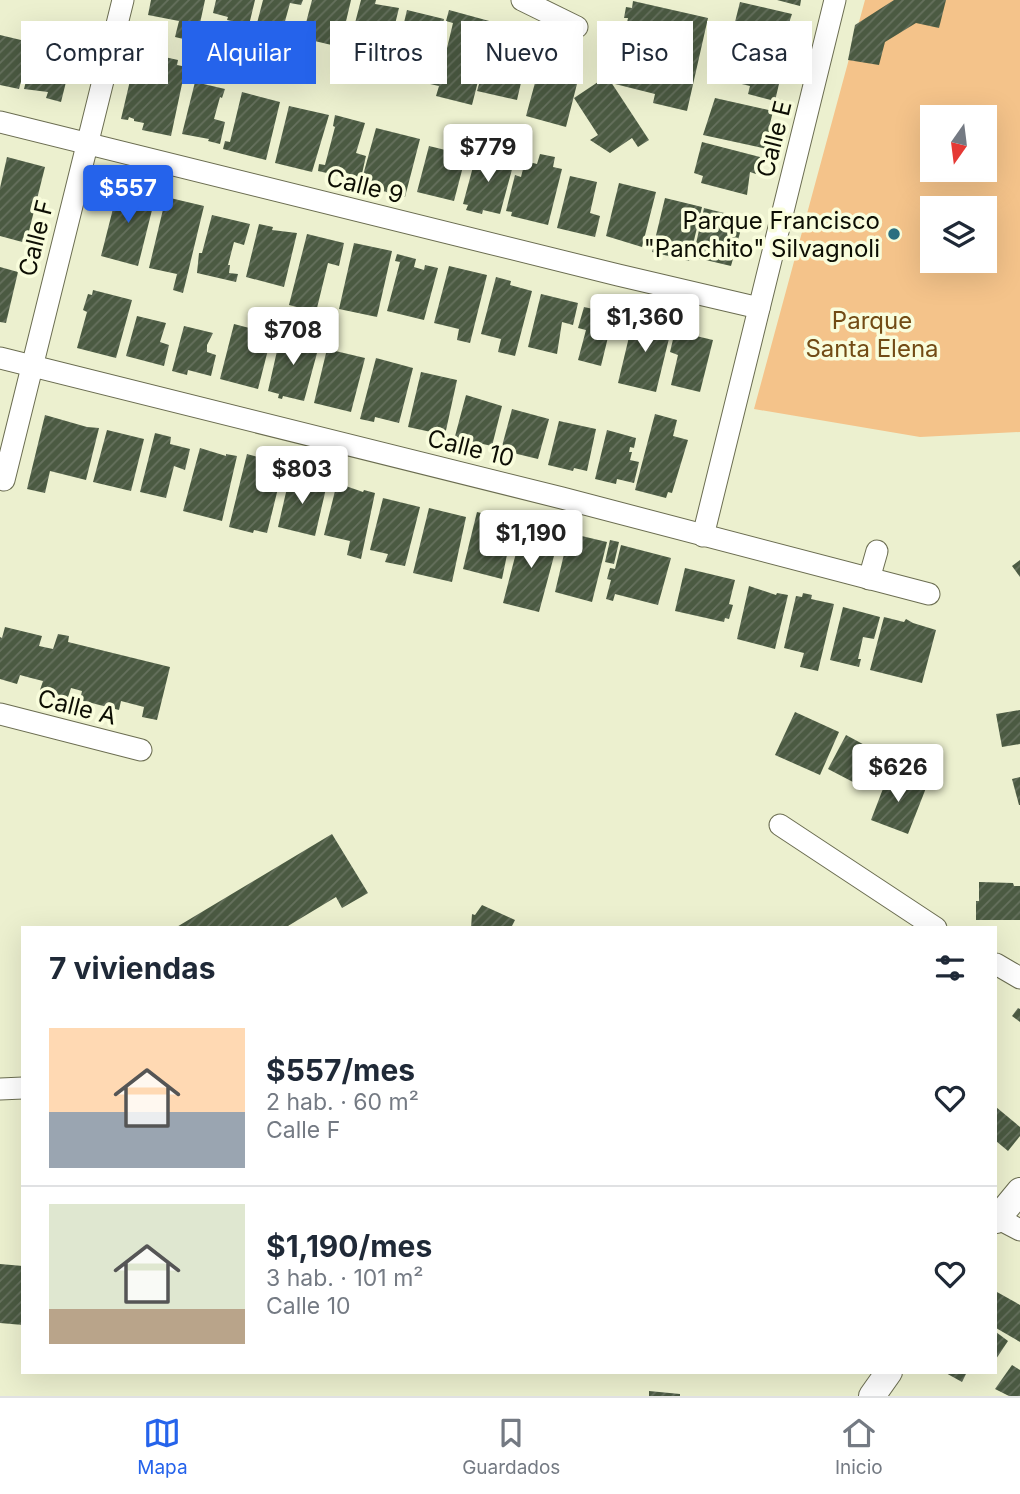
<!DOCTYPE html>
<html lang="es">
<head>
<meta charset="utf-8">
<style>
	body { margin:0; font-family:Inter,sans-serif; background:#f2f2f3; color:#1f2937; height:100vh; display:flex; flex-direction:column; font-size:26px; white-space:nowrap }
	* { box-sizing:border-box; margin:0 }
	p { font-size:23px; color:#747a83 }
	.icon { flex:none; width:38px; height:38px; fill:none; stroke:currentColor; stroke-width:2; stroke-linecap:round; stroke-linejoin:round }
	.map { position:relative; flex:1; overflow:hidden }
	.details { position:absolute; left:21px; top:926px; width:976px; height:448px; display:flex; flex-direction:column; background:#fff; border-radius:0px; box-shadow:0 7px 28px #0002 }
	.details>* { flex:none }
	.guide { position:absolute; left:21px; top:21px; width:978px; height:63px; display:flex; gap:14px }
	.needle { width:46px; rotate:194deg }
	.buttons { position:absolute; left:920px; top:105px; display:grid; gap:14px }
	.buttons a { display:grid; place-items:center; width:77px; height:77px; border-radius:0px; background:#fff; box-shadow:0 7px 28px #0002; font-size:35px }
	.price { position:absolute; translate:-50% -60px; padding:0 16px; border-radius:7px; background:#fff; color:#222; font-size:23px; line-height:46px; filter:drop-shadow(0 2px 4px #0008) }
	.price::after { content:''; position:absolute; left:50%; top:42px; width:21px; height:16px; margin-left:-10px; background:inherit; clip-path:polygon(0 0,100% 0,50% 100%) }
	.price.selected { background:#2563eb; color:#fff }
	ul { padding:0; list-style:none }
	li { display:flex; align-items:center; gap:21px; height:175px; padding:0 28px }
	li+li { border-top:2px solid #e0e1e3 }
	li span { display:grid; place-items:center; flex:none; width:196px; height:140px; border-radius:0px; color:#555 }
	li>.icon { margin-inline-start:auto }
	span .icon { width:84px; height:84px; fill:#fffc; stroke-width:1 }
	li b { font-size:30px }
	h2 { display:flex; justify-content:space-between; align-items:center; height:84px; padding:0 28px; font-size:30px }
	.pill { padding:0 24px; border-radius:0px; background:#fff; box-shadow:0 7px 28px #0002; font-size:24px; line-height:63px }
	.pill.selected { background:#2563eb; color:#fff }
	.tabs { display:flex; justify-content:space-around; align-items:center; height:98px; border-top:2px solid #e0e1e3; background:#fff; font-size:19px; color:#747a83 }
	.tabs a { display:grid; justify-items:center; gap:4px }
	.tabs .selected { color:#2563eb }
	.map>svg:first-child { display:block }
	.green { fill:#f4c38a; fill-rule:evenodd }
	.building { fill:url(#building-hatch) }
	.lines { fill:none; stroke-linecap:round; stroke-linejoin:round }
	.minor-casing { stroke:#6b6d51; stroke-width:23 }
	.tertiary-casing { stroke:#6b6d51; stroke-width:28 }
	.minor { stroke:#fff; stroke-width:21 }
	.tertiary { stroke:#fff; stroke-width:26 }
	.poi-dot { fill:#2c6f80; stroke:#f9fddc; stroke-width:2.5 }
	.labels { text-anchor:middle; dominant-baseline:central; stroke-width:7; stroke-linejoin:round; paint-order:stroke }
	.street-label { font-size:24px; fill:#0d0e04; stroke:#f9fddc }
	.poi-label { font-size:24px; fill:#0d0e04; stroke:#f9fddc; text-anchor:end }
	.park-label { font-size:24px; fill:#724b15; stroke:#f9fddc }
</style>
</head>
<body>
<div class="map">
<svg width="1020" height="1396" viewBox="0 0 1020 1396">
	<defs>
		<pattern id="building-hatch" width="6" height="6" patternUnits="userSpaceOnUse" patternTransform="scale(1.75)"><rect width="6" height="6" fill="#4b5a42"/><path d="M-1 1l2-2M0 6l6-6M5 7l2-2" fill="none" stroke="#66715e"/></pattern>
	</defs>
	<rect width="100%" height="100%" fill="#ecf0cf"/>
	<!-- green -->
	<path class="green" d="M865 0H1020V432L920 437 754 409ZM933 117H985V170H933ZM933 208H985V261H933Z"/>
	<!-- building -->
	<g class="building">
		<polygon points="151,0 205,0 196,42 175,37 179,21 148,15"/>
		<polygon points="216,0 255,0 249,25 227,20 228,17 213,13"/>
		<polygon points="263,0 303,0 301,5 290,3 284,25 287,26 285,34 256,27"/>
		<polygon points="312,0 351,0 340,47 302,38"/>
		<polygon points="361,0 376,0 375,4 399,8 382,77 336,65 341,48 348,50"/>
		<polygon points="777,0 801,0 800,6"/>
		<polygon points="894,0 946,0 939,28 916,23 885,42 879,65 848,60 855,25"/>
		<polygon points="633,1 708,18 687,111 653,103 655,94 615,84 620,64 624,65 628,47 633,49 635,42 623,40 628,18 624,18 626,7 632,8"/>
		<polygon points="740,2 792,14 783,41 786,42 784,53 761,48 764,37 733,30"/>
		<polygon points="407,10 444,19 431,71 395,61"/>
		<polygon points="449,10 493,22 472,105 436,96 439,86 430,84 433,71 441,73 453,23 446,21"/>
		<polygon points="22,34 33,37 19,89 0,85 0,35 21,40"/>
		<polygon points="37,37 75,46 61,102 46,98 48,92 24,89"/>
		<polygon points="492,39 515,48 516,45 529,48 517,100 477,91"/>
		<polygon points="729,44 785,58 775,101 748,94 750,86 721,79"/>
		<polygon points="151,54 178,60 177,65 182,66 183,62 190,63 186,84 182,84 171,136 142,130 144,123 134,121 134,119 129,117 128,120 121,119 136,55 151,57"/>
		<polygon points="534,58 542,60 540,70 578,80 566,127 526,116 536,79 529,77"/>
		<polygon points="607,76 649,140 638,147 632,138 610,153 590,140 598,135 574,98"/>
		<polygon points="195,82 225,89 222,98 220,97 214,119 225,122 220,144 208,141 209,139 182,134"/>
		<polygon points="242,92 280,102 266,160 223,149 225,141 230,142"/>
		<polygon points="715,98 773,111 770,124 773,124 767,149 703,135"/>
		<polygon points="289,106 329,115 312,172 275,163"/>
		<polygon points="335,115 365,123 356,153 366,156 361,178 341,171 340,176 318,171 319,164 325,165 335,127 333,126"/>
		<polygon points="376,128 420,139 405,197 368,187 370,181 362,179"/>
		<polygon points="702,142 760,157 756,174 750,172 747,195 701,183 703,176 694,173"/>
		<polygon points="429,146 466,155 454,201 417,192"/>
		<polygon points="477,152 514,162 500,214 483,210 482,214 466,210 468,205 463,204"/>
		<polygon points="540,154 555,157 553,167 562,169 548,225 511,216 512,212 506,211 515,175 521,177 525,161 537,164"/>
		<polygon points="7,157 45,167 26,243 0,236 0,188"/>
		<polygon points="570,176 597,182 590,213 600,216 595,237 557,228"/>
		<polygon points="114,183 156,194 138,266 101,256 117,193 112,191"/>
		<polygon points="619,183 656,192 642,247 606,236"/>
		<polygon points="166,197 204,206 183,293 173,290 177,274 149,268"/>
		<polygon points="665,198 702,207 689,261 652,252"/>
		<polygon points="704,208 744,218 731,266 693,257"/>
		<polygon points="212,215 250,224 244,245 234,242 228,265 230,265 229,273 238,274 236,282 197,273 199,253 202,253"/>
		<polygon points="259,224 273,227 272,230 297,233 284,287 246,277"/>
		<polygon points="307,234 344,243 339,266 328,263 316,312 289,305"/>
		<polygon points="354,243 392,251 377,317 339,309"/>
		<polygon points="397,254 416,259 414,267 424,270 425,265 438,268 424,320 387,311 400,262 395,261"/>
		<polygon points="449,266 487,275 470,343 457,340 459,329 434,323"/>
		<polygon points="0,267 18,272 6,323 0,322"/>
		<polygon points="496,277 511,281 510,285 532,291 515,356 498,352 501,339 481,334"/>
		<polygon points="93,290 132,300 116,358 77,348 87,312 83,310 88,294 92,295"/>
		<polygon points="541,294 578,303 573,325 562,322 557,354 528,347"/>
		<polygon points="584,307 625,316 619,337 609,333 601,366 578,360 586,330 578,328"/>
		<polygon points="137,316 166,323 160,342 169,345 164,366 126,356"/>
		<polygon points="634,316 672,326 656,392 618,383"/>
		<polygon points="234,324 272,334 258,389 220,379"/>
		<polygon points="184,326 213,333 207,345 207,352 216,355 211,376 188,370 187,375 172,371"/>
		<polygon points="675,331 713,340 700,392 671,385 678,355 670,352"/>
		<polygon points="281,333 320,342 304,401 283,396 282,399 278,398 279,394 268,391"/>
		<polygon points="327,349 365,358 351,412 314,403"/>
		<polygon points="376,358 413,368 399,423 375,417 374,422 360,419"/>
		<polygon points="421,372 457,380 445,435 408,427"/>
		<polygon points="466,395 502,406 492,446 469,441 468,443 454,440"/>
		<polygon points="512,409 549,419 538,459 501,450"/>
		<polygon points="655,414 677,420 673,436 688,440 672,493 668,492 666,498 635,490"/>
		<polygon points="45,415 87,427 99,428 86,480 50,471 45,493 27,489"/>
		<polygon points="559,421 596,429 587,471 574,468 573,471 548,465"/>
		<polygon points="107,430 144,439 131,491 93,482"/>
		<polygon points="607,430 636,438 634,448 630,447 629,452 632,452 630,460 639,462 634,483 617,479 616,484 595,479"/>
		<polygon points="155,433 171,437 170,444 190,449 185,470 174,466 166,498 140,492"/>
		<polygon points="200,448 226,456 226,454 237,456 222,521 183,511"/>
		<polygon points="247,454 284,464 267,533 254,530 253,533 229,527"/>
		<polygon points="290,475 327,484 315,536 278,527"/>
		<polygon points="337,483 363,492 364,490 375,493 361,559 347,555 350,541 324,535"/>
		<polygon points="383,498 420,507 405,566 385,562 388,554 370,550"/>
		<polygon points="429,508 466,517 452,582 413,573"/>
		<polygon points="477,512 514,521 502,579 463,569"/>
		<polygon points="523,526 548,532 547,538 558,541 539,612 503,603"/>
		<polygon points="569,533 607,542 592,602 555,592"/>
		<polygon points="610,540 619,542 614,564 605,562"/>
		<polygon points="621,545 671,558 658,605 615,594 613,601 606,599 611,580 607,579 610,568 615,569"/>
		<polygon points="1020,560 1020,577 1012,566"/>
		<polygon points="685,568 735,580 729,604 733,605 729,619 725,618 724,622 675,611"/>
		<polygon points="749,586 776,595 777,593 788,595 775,649 737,639"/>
		<polygon points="803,593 812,595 811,599 834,604 818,671 800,667 804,653 784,648 796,596 802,597"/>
		<polygon points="843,607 880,617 874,639 863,637 858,659 861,659 859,667 830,660"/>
		<polygon points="884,617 904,622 906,619 913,623 936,630 922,683 870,670"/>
		<polygon points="5,627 42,636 39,646 53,649 58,634 69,636 68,642 170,667 157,720 142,717 144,707 121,701 119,710 80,700 82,691 71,688 68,697 40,690 43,681 31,678 20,675 17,684 0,679 0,637 2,638"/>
		<polygon points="1020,710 1020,744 1002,747 996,714"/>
		<polygon points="795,712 839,732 820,775 775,755"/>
		<polygon points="846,735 872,749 853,782 828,769"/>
		<polygon points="889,773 926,788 908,834 871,820"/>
		<polygon points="1020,777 1020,805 1019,805 1012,779"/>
		<polygon points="332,834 368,893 342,908 336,897 288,926 289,928 175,928"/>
		<polygon points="979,882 1013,883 1014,886 1020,886 1020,920 976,920 976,901 979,901"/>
		<polygon points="482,905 515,920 511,928 471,928 472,914 475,915"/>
		<polygon points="1018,1008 1020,1009 1020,1022 1012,1016"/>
		<polygon points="996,1107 1020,1127 1020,1136 1008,1151 996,1141"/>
		<polygon points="0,1264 23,1266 23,1325 0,1323"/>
		<polygon points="997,1292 1020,1305 1020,1342 996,1328"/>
		<polygon points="996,1332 1008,1341 996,1359"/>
		<polygon points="1012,1365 1020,1370 1020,1396 1009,1396 995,1389"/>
		<polygon points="944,1372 967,1372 962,1382"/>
		<polygon points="649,1391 680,1394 680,1396 649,1396"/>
	</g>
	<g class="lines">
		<!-- minor casing -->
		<g class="minor-casing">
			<g id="minor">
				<polyline points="522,0 577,27"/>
				<polyline points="0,122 618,275 759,308"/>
				<polyline points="0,358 562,498 929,594"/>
				<polyline points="4,480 123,0"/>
				<polyline points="703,536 835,0"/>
				<polyline points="869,579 877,551"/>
				<polyline points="0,714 141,750"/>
				<polyline points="780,825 936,928"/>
				<polyline points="996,964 1020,978"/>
				<polyline points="0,1089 23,1088"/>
				<polyline points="997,1218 1020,1230"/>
			</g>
		</g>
		<!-- tertiary casing -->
		<g class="tertiary-casing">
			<g id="tertiary">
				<polyline points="996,1220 1020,1191"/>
				<polyline points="872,1396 889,1372"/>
			</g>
		</g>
		<!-- minor -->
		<use href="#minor" class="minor"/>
		<!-- tertiary -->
		<use href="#tertiary" class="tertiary"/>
	</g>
	<!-- markers -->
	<circle class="poi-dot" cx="894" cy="234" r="7"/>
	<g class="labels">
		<!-- street labels -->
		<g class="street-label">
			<text transform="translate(774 139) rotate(-76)">Calle E</text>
			<text transform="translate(365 186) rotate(14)">Calle 9</text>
			<text transform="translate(36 238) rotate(-76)">Calle F</text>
			<text transform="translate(471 448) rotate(14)">Calle 10</text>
			<text transform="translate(77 707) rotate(14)">Calle A</text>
		</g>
		<!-- poi labels -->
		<g class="poi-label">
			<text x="880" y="220">Parque Francisco<tspan x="880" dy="28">"Panchito" Silvagnoli</tspan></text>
		</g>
		<!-- park labels -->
		<g class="park-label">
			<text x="872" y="320">Parque<tspan x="872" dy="28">Santa Elena</tspan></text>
		</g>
	</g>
</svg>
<div class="buttons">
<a><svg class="needle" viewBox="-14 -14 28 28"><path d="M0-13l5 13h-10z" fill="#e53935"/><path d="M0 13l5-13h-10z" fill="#747a83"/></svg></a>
<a><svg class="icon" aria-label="layers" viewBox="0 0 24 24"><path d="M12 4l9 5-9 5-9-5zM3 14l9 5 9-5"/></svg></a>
</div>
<b class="price" style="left:488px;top:184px">$779</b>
<b class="price selected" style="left:128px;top:225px">$557</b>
<b class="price" style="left:645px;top:354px">$1,360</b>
<b class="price" style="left:293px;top:367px">$708</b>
<b class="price" style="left:302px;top:506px">$803</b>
<b class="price" style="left:531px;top:570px">$1,190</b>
<b class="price" style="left:898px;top:804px">$626</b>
<div class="guide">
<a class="pill">Comprar</a>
<a class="pill selected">Alquilar</a>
<a class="pill">Filtros</a>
<a class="pill">Nuevo</a>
<a class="pill">Piso</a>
<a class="pill">Casa</a>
</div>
<section class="details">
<h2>7 viviendas<svg class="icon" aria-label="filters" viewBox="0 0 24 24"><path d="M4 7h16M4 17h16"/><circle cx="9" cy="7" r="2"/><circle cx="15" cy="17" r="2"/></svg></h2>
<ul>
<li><span style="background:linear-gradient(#ffd9b3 60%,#9aa5b1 0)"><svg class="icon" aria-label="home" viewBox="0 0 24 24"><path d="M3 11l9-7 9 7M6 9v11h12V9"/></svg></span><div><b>$557/mes</b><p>2 hab. · 60 m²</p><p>Calle F</p></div><svg class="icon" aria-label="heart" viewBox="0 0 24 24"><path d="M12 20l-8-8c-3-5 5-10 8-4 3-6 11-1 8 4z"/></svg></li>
<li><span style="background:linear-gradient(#dfe7d0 75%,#b9a48a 0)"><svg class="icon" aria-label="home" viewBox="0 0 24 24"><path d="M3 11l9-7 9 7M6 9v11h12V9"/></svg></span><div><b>$1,190/mes</b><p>3 hab. · 101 m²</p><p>Calle 10</p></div><svg class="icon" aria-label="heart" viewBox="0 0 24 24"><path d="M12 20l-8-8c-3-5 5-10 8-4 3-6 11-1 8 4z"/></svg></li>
</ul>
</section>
</div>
<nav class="tabs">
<a class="selected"><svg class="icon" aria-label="map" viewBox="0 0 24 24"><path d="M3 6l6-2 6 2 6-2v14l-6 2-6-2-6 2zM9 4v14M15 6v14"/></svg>Mapa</a>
<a><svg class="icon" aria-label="saved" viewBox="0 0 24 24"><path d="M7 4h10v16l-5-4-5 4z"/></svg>Guardados</a>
<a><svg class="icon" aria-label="home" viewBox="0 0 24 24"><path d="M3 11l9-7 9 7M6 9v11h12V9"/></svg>Inicio</a>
</nav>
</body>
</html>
